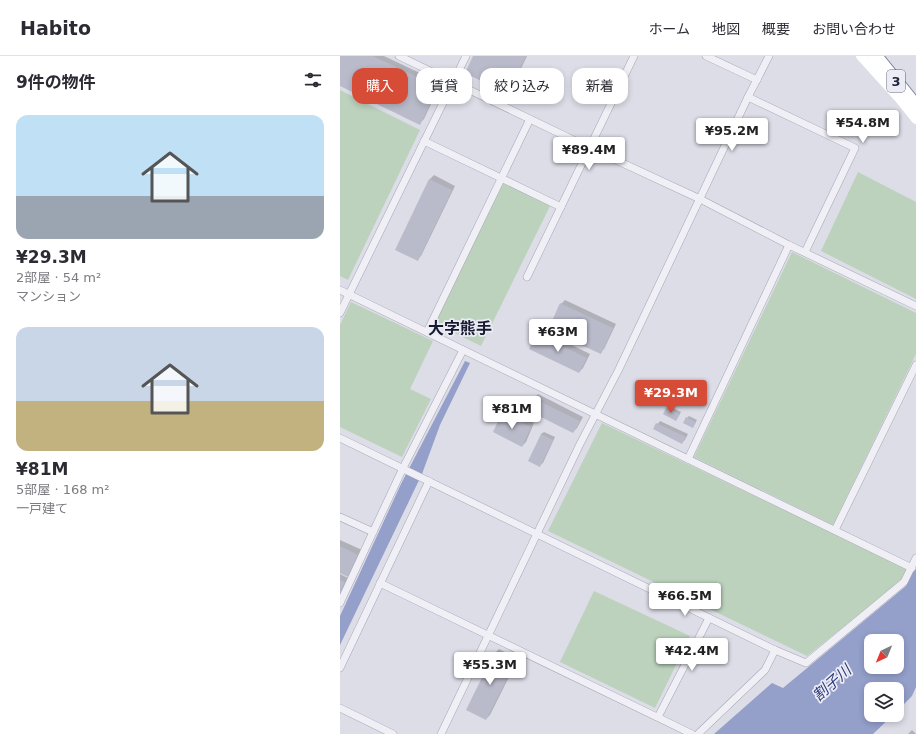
<!DOCTYPE html>
<html lang="ja">
<head>
<meta charset="utf-8">
<style>
	body { margin:0; font-family:"DejaVu Sans","Noto Sans JP",sans-serif; background:#f7f7f7; color:#2b2b33; height:100vh; display:flex; flex-direction:column; font-size:15px; white-space:nowrap }
	* { box-sizing:border-box; margin:0 }
	p { font-size:13px; color:#7c7c81 }
	.icon { flex:none; width:22px; height:22px; fill:none; stroke:currentColor; stroke-width:2; stroke-linecap:round; stroke-linejoin:round }
	.map { position:relative; flex:1; overflow:hidden }
	.drawer { display:flex; flex-direction:column; background:#fff; width:340px }
	.drawer>* { flex:none }
	.top-card { position:absolute; left:12px; top:12px; width:380px; height:36px; display:flex; gap:8px }
	.needle { width:26px; rotate:223deg }
	.controls { position:absolute; left:524px; top:578px; display:grid; gap:8px }
	.controls a { display:grid; place-items:center; width:40px; height:40px; border-radius:8px; background:#fff; box-shadow:0 2px 6px #0003; font-size:20px }
	.price { position:absolute; translate:-50% -34px; padding:0 9px; border-radius:4px; background:#fff; color:#222; font-size:13px; line-height:26px; filter:drop-shadow(0 1px 2px #0008) }
	.price::after { content:''; position:absolute; left:50%; top:24px; width:12px; height:9px; margin-left:-6px; background:inherit; clip-path:polygon(0 0,100% 0,50% 100%) }
	.price.active { background:#d64c37; color:#fff }
	ul { padding:0; list-style:none }
	li { display:grid; align-content:center; gap:8px; height:212px; padding:0 16px }
	li span { display:grid; place-items:center; height:124px; border-radius:12px; color:#555 }
	li>.icon { margin-inline-start:auto }
	span .icon { width:72px; height:72px; fill:#fffc; stroke-width:1 }
	li b { font-size:17px }
	h2 { display:flex; justify-content:space-between; align-items:center; height:48px; padding:0 16px; font-size:17px }
	.chip { padding:0 14px; border-radius:12px; background:#fff; box-shadow:0 2px 6px #0003; font-size:14px; line-height:36px }
	.chip.active { background:#d64c37; color:#fff }
	header { display:flex; align-items:center; gap:24px; box-sizing:border-box; height:56px; padding:0 20px; background:#fff; border-bottom:1px solid #e1e1e2 }
	header strong { font-size:19px }
	nav { display:flex; gap:22px; margin-inline-start:auto; font-size:14px }
	main { display:flex; flex:1; min-height:0 }
	.map>svg:first-child { display:block }
	.green { fill:#bcd2bd }
	.water { fill:#949fca; fill-rule:evenodd }
	.shadow { fill:#0003 }
	.building { fill:#b9baca }
	.lines { fill:none; stroke-linecap:round; stroke-linejoin:round }
	.street-casing { stroke:#a5a6b4; stroke-width:8 }
	.highway-casing { stroke:#82869f; stroke-width:16 }
	.street { stroke:#efeff5; stroke-width:7 }
	.secondary { stroke:#fff; stroke-width:10 }
	.highway { stroke:#fff; stroke-width:14 }
	.labels { text-anchor:middle; dominant-baseline:central; stroke-width:3.5; stroke-linejoin:round; paint-order:stroke }
	.shield { fill:#ebecf5; stroke:#606275; stroke-width:1 }
	.shield-label { font-size:13px; font-weight:bold; fill:#25273e }
	.water-label { font-size:15px; font-style:italic; fill:#2d3874; stroke:#ebecf5 }
	.quarter-label { font-size:16px; font-weight:bold; fill:#17192f; stroke:#ebecf5 }
</style>
</head>
<body>
<header>
<strong>Habito</strong>
<nav><a>ホーム</a><a>地図</a><a>概要</a><a>お問い合わせ</a></nav>
</header>
<main>
<section class="drawer">
<h2>9件の物件<svg class="icon" aria-label="filters" viewBox="0 0 24 24"><path d="M4 7h16M4 17h16"/><circle cx="9" cy="7" r="2"/><circle cx="15" cy="17" r="2"/></svg></h2>
<ul>
<li><span style="background:linear-gradient(#bfe0f5 65%,#9aa5b1 0)"><svg class="icon" aria-label="home" viewBox="0 0 24 24"><path d="M3 11l9-7 9 7M6 9v11h12V9"/></svg></span><div><b>¥29.3M</b><p>2部屋 · 54 m²</p><p>マンション</p></div></li>
<li><span style="background:linear-gradient(#c9d6e8 60%,#c2b280 0)"><svg class="icon" aria-label="home" viewBox="0 0 24 24"><path d="M3 11l9-7 9 7M6 9v11h12V9"/></svg></span><div><b>¥81M</b><p>5部屋 · 168 m²</p><p>一戸建て</p></div></li>
</ul>
</section>
<div class="map">
<svg width="576" height="678" viewBox="0 0 576 678">
	<rect width="100%" height="100%" fill="#dcdde7"/>
	<!-- green -->
	<g class="green">
		<polygon points="0,34 80,74 8,224 0,220"/>
		<polygon points="518,116 576,146 576,243 481,195"/>
		<polygon points="162,127 210,150 141,290 94,267"/>
		<polygon points="452,196 576,257 576,298 493,469 354,401"/>
		<polygon points="11,246 93,285 70,333 91,343 62,401 0,371 0,269"/>
		<polygon points="262,367 567,513 561,525 467,600 208,475"/>
		<polygon points="254,535 350,580 315,652 220,606"/>
	</g>
	<!-- water -->
	<g class="water">
		<polygon points="125,305 130,307 100,369 82,418 0,589 0,560 61,428"/>
		<path d="M576 509V631L572 640 557 655V633H531V659H553L533 678H374L432 627 443 632 566 530ZM531 585H557V611H531Z"/>
	</g>
	<!-- shadow -->
	<g class="shadow">
		<polygon points="0,0 44,0 101,27 84,63 80,67 0,29"/>
		<polygon points="134,0 187,0 172,32 168,36"/>
		<polygon points="94,119 115,130 81,200 77,203 90,123"/>
		<polygon points="225,244 276,268 264,293 260,297 221,248"/>
		<polygon points="201,274 250,298 243,312 239,316 197,278"/>
		<polygon points="198,338 243,361 237,372 233,376 188,353 194,342"/>
		<polygon points="329,350 341,356 336,364 324,358"/>
		<polygon points="166,354 194,367 186,386 182,390 162,358"/>
		<polygon points="349,360 357,364 353,371 347,362"/>
		<polygon points="320,365 348,378 345,384 342,386 314,373"/>
		<polygon points="204,376 215,381 203,407 200,409 201,378"/>
		<polygon points="0,484 22,494 12,515 8,519 0,516"/>
		<polygon points="0,518 8,522 0,540"/>
		<polygon points="159,593 178,603 150,659 146,663 128,654 155,597"/>
		<polygon points="572,674 576,678 568,678"/>
	</g>
	<!-- building -->
	<g class="building">
		<polygon points="0,0 33,0 98,31 80,69 0,30"/>
		<polygon points="133,0 186,0 168,38 125,17"/>
		<polygon points="89,123 112,134 78,205 55,194"/>
		<polygon points="220,247 273,272 261,298 208,274"/>
		<polygon points="196,277 247,302 239,317 189,293"/>
		<polygon points="193,342 240,365 233,377 187,354"/>
		<polygon points="326,352 340,358 336,365 323,358"/>
		<polygon points="162,357 191,371 182,391 153,376"/>
		<polygon points="346,361 356,366 353,372 343,367"/>
		<polygon points="316,367 346,381 342,388 313,373"/>
		<polygon points="201,378 213,384 200,411 188,405"/>
		<polygon points="0,490 18,499 8,521 0,517"/>
		<polygon points="0,524 5,526 0,537"/>
		<polygon points="154,597 175,607 146,664 126,654"/>
	</g>
	<g class="lines">
		<!-- street casing -->
		<g class="street-casing">
			<g id="street">
				<polyline points="59,0 250,92 360,143 449,189 576,250"/>
				<polyline points="366,0 417,24"/>
				<polyline points="408,41 515,92 465,196"/>
				<polyline points="84,85 221,151"/>
				<polyline points="187,221 294,0"/>
				<polyline points="0,234 572,512"/>
				<polyline points="0,257 126,0"/>
				<polyline points="87,276 190,63"/>
				<polyline points="0,382 435,594 466,607 564,526 576,502"/>
				<polyline points="348,403 449,189"/>
				<polyline points="0,461 33,476 63,412 123,294"/>
				<polyline points="495,474 576,309"/>
				<polyline points="40,527 352,678"/>
				<polyline points="0,547 33,476"/>
				<polyline points="0,612 89,425"/>
				<polyline points="0,652 53,678"/>
				<polyline points="318,661 369,562"/>
				<polyline points="101,678 240,388 279,313 408,41 429,0"/>
				<polyline points="358,678 425,614 435,594"/>
			</g>
		</g>
		<!-- highway casing -->
		<g class="highway-casing">
			<polyline id="highway" points="535,0 576,51"/>
		</g>
		<!-- street -->
		<use href="#street" class="street"/>
		<!-- secondary -->
		<polyline class="secondary" points="521,0 560,43 576,63"/>
		<!-- highway -->
		<use href="#highway" class="highway"/>
	</g>
	<g class="labels">
		<!-- shield labels -->
		<rect class="shield" x="547" y="14" width="18" height="22" rx="3"/>
		<g class="shield-label">
			<text x="556" y="25">3</text>
		</g>
		<!-- water labels -->
		<g class="water-label">
			<text transform="translate(492 627) rotate(-42)">割子川</text>
		</g>
		<!-- quarter labels -->
		<g class="quarter-label">
			<text x="120" y="272">大字熊手</text>
		</g>
	</g>
</svg>
<div class="controls">
<a><svg class="needle" viewBox="-14 -14 28 28"><path d="M0-13l5 13h-10z" fill="#e53935"/><path d="M0 13l5-13h-10z" fill="#7c7c81"/></svg></a>
<a><svg class="icon" aria-label="layers" viewBox="0 0 24 24"><path d="M12 4l9 5-9 5-9-5zM3 14l9 5 9-5"/></svg></a>
</div>
<b class="price" style="left:523px;top:88px">¥54.8M</b>
<b class="price" style="left:392px;top:96px">¥95.2M</b>
<b class="price" style="left:249px;top:115px">¥89.4M</b>
<b class="price" style="left:218px;top:297px">¥63M</b>
<b class="price active" style="left:331px;top:358px">¥29.3M</b>
<b class="price" style="left:172px;top:374px">¥81M</b>
<b class="price" style="left:345px;top:561px">¥66.5M</b>
<b class="price" style="left:352px;top:616px">¥42.4M</b>
<b class="price" style="left:150px;top:630px">¥55.3M</b>
<div class="top-card">
<a class="chip active">購入</a>
<a class="chip">賃貸</a>
<a class="chip">絞り込み</a>
<a class="chip">新着</a>
</div>
</div>
</main>
</body>
</html>
